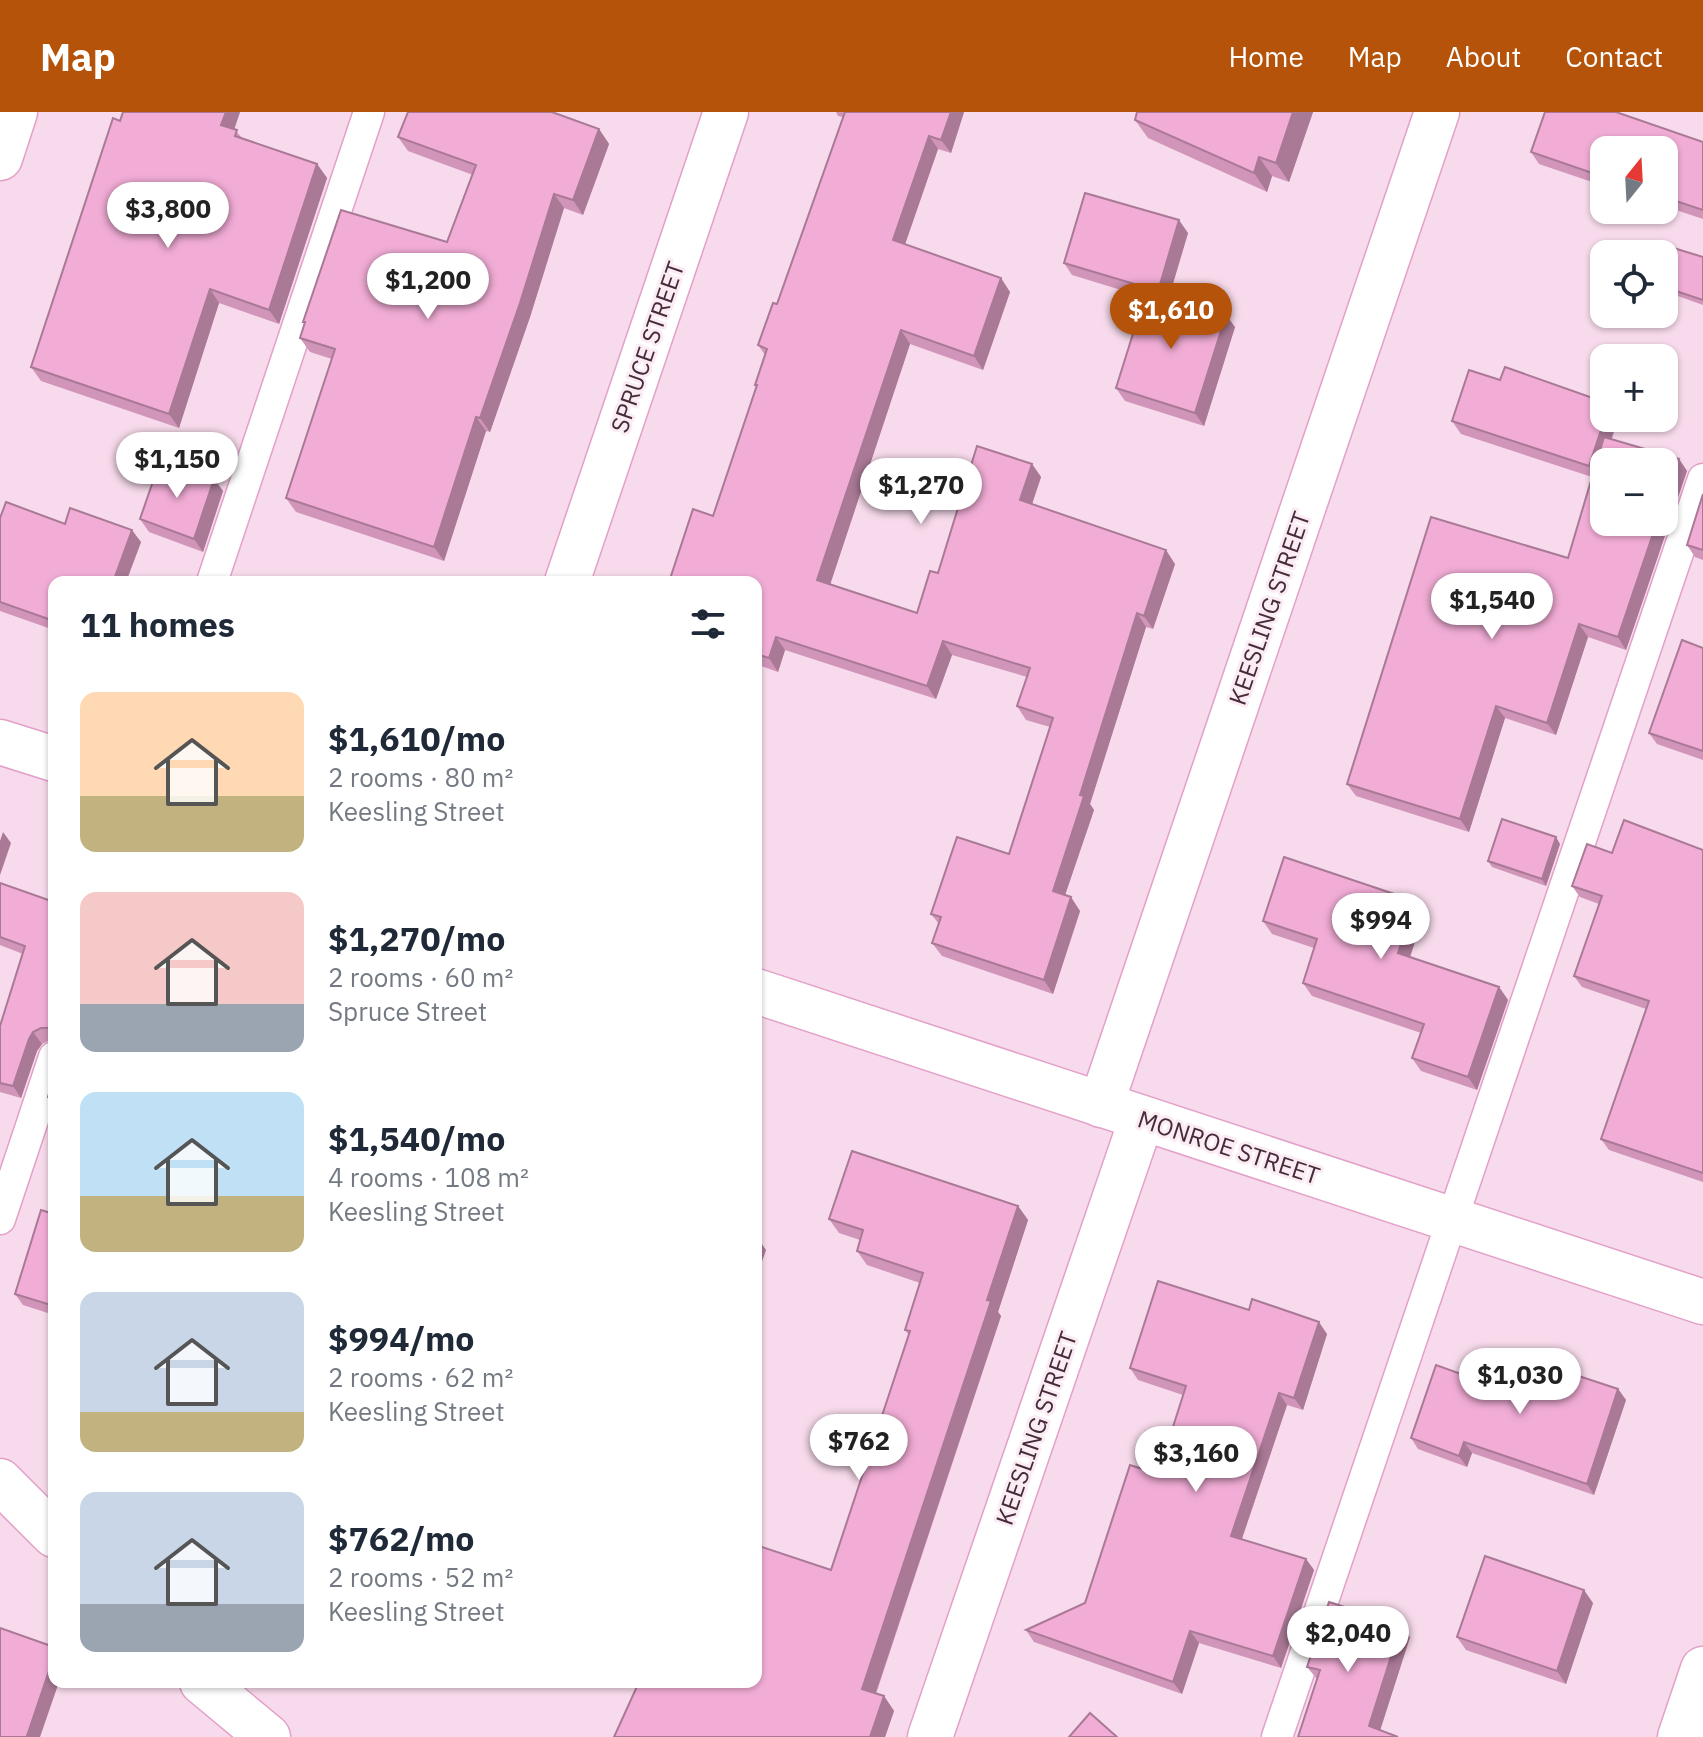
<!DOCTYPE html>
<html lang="en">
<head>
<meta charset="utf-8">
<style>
	body { margin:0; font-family:"IBM Plex Sans",sans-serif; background:#f6f6f7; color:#1f2937; height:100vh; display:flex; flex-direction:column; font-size:30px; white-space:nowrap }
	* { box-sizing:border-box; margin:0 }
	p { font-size:26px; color:#747a83 }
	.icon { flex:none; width:44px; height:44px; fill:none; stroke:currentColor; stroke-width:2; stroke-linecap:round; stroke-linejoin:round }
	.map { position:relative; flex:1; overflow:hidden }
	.side { position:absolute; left:48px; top:464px; width:714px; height:1112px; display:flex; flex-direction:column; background:#fff; border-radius:16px; box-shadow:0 2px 6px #0004 }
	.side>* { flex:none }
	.needle { width:52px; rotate:18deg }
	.buttons { position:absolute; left:1590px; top:24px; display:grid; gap:16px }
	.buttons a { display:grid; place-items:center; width:88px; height:88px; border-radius:16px; background:#fff; box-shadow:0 2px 6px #0004; font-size:40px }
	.price { position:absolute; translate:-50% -68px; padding:0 18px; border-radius:28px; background:#fff; color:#222; font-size:26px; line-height:52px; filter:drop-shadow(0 2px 4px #0008) }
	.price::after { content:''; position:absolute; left:50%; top:48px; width:24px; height:18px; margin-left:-12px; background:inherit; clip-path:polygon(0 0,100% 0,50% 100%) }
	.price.selected { background:#b45309; color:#fff }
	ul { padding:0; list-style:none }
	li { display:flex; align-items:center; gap:24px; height:200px; padding:0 32px }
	li span { display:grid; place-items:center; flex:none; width:224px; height:160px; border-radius:16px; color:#555 }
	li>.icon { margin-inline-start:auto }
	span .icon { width:96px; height:96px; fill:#fffc; stroke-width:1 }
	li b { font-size:34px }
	h2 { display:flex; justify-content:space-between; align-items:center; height:96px; padding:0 32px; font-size:34px }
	header { display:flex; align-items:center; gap:48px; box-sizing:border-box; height:112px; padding:0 40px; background:#b45309; color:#fff }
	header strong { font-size:38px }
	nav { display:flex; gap:44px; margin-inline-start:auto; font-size:28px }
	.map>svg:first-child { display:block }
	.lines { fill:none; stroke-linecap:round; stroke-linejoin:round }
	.service-casing { stroke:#e3a0c8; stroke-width:33 }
	.minor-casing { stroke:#e3a0c8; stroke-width:47 }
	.secondary-casing { stroke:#e3a0c8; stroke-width:47 }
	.service { stroke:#fff; stroke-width:30 }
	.minor { stroke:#fff; stroke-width:44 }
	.secondary { stroke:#fff; stroke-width:44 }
	.wall { fill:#d095b8 }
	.shaded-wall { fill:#a97996 }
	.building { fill:#f2add6; stroke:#a97996; stroke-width:2 }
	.labels { text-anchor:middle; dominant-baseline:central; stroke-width:6; stroke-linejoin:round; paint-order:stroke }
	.street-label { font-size:24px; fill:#462b3b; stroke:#fbecf4 }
</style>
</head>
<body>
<header>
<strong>Map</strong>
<nav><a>Home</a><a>Map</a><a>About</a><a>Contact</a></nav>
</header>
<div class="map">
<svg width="1703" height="1625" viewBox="0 0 1703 1625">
	<rect width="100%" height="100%" fill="#f7daeb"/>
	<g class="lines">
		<!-- service casing -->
		<g class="service-casing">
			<g id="service">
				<polyline points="212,470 369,0"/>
				<polyline points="0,1107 54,945"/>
				<polyline points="1277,1625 1703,367"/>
			</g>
		</g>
		<!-- minor casing -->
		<g class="minor-casing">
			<g id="minor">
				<polyline points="0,46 15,0"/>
				<polyline points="567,470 726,0"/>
				<polyline points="0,630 54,647"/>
				<polyline points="756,879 1703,1190"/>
				<polyline points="1101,993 1437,0"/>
				<polyline points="930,1625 1142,1006"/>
				<polyline points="1680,1625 1703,1557"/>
			</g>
		</g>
		<!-- secondary casing -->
		<g class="secondary-casing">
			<g id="secondary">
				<polyline points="0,1369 54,1423"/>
				<polyline points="202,1570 268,1625"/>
			</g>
		</g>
		<!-- service -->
		<use href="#service" class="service"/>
		<!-- minor -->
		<use href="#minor" class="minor"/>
		<!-- secondary -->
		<use href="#secondary" class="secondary"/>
	</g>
	<!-- wall -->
	<g class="wall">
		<polygon points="123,0 240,0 234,17 243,27 317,52 327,66 279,212 219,191 179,316 41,269 31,255"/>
		<polygon points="836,0 964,0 951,41 938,37 905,132 1010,180 983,258 910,232 830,472 917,501 938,461 1032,352 1041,365 1032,392 1175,452 1153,517 1146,515 1090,692 1094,698 1065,783 1080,799 1053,882 942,844 932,831 939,812 931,802 1009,742 1050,615 1026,608 1017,594 1027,565 952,543 936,587 785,538 778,560 756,552 756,470 713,404 756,275 755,273 765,243 758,233 777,192 843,5 838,4"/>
		<polygon points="1137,0 1313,0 1289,70 1272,64 1267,80 1148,26 1135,8"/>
		<polygon points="560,3 599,17 609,32 583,103 564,96 530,205 490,320 486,319 444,449 296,400 286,386 332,247 310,240 300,226 305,212 303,210 447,130 473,63 408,39 398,25"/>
		<polygon points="1703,30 1703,107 1664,94 1664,38 1604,38 1604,74 1539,52 1531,40"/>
		<polygon points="1188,121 1169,184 1235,215 1204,314 1125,289 1116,276 1144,185 1072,163 1064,151"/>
		<polygon points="1664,144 1703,145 1703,193 1664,179"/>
		<polygon points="1618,306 1612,327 1679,347 1687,359 1626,538 1588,525 1556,623 1505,606 1469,720 1356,684 1347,672 1568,446 1592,365 1461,322 1452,309"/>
		<polygon points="214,367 223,379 203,440 149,420 140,407"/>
		<polygon points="1703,382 1703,448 1695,445 1687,433"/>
		<polygon points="0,406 65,412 141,430 126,470 54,470 54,518 0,499"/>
		<polygon points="1703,536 1703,648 1657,632 1649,621"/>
		<polygon points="1560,732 1546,774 1492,755 1488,749"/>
		<polygon points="1703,738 1703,1070 1609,1038 1601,1027 1646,897 1582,875 1574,864 1599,792 1580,785 1572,774 1612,741"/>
		<polygon points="0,771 54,790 54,928 50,928 42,932 37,939 21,986 0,980 0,914 23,842 0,833"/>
		<polygon points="1424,802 1410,845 1499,875 1508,888 1477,978 1421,959 1412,946 1421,921 1312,884 1303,871 1314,836 1272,822 1263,809"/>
		<polygon points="1018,1094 1028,1108 998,1200 1001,1204 876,1582 884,1584 894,1599 885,1625 614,1625 831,1458 909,1223 905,1218 920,1171 867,1153 857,1139 860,1128 839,1121 829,1107"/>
		<polygon points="54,1102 54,1203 23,1193 15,1182"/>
		<polygon points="1249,1198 1327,1222 1303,1298 1287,1293 1242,1427 1306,1447 1314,1458 1281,1556 1199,1531 1182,1582 1034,1530 1026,1518 1085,1491 1158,1362 1183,1283 1138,1268 1130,1256"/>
		<polygon points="1497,1275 1618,1277 1626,1288 1594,1383 1472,1341 1467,1355 1418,1337 1411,1326"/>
		<polygon points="1593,1491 1566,1572 1466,1538 1457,1525"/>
		<polygon points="1410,1525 1380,1618 1298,1625 1317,1567 1307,1555"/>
	</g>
	<!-- shaded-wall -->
	<g class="shaded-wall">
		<polygon points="226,0 240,0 231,27 221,13"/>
		<polygon points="951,0 964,0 951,41 941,28"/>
		<polygon points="1293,0 1313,0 1289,70 1276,51"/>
		<polygon points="599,17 609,32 583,103 573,88"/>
		<polygon points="929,24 938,37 902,141 893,128"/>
		<polygon points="1259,45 1272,64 1267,80 1254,61"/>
		<polygon points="317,52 327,66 279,212 269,198"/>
		<polygon points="554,82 564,96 530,205 490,320 480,306"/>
		<polygon points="1179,108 1188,121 1167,192 1158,179"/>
		<polygon points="1001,166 1010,180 983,258 974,244"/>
		<polygon points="210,177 219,191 179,316 169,302"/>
		<polygon points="1226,203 1235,215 1204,314 1195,301"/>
		<polygon points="901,218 910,232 827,482 817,468"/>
		<polygon points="476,305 486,319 444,449 434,435"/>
		<polygon points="1605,306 1618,306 1598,367 1589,354"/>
		<polygon points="1679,347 1687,359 1626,538 1618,525 1657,410 1664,410 1664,389"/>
		<polygon points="1032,352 1041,365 1029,401 1020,388"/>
		<polygon points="214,367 223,379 203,440 194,427"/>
		<polygon points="132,418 141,430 126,470 113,470"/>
		<polygon points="1166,438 1175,452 1153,517 1144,504"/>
		<polygon points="1137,501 1146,515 1090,692 1094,698 1062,792 1053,779 1080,683"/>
		<polygon points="1579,512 1588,525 1556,623 1547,611"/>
		<polygon points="776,525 785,538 778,560 769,546"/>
		<polygon points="943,529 952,543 936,587 927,574"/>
		<polygon points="1496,594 1505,606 1469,720 1460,707"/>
		<polygon points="3,720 11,731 0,763 0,729"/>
		<polygon points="1556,725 1560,732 1546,774 1542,767"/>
		<polygon points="1071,785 1080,799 1053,882 1044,868"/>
		<polygon points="1415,789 1424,802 1407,854 1398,841"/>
		<polygon points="1499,875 1508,888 1477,978 1468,965"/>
		<polygon points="33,920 42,932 37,939 21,986 13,974 29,927"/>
		<polygon points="1018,1094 1028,1108 998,1200 1001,1204 872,1592 862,1577"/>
		<polygon points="757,1125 766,1138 756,1167 756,1127"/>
		<polygon points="1319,1210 1327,1222 1303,1298 1294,1286"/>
		<polygon points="1618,1277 1626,1288 1594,1383 1587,1372"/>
		<polygon points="1279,1281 1287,1293 1239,1435 1231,1424"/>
		<polygon points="1464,1330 1472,1341 1467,1355 1459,1344"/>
		<polygon points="1306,1447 1314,1458 1281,1556 1273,1544"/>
		<polygon points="1584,1478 1593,1491 1566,1572 1557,1559"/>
		<polygon points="1401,1513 1410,1525 1378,1625 1369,1614"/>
		<polygon points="1190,1519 1199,1531 1182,1582 1173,1570"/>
		<polygon points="54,1544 54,1570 59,1570 40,1625 27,1625"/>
		<polygon points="884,1584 894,1599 885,1625 870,1625"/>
	</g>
	<!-- building -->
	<g class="building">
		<polygon points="123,0 226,0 221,13 237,18 235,24 317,52 269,198 210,177 169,302 31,255 113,6 120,9"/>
		<polygon points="408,0 552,0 599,17 573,88 554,82 520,191 480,306 476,305 434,435 286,386 335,237 300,226 305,210 303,210 341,98 447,130 476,53 398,25"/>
		<polygon points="845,0 951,0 941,28 929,24 893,128 1001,166 974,244 901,218 817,468 917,501 930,459 938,461 977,334 1032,352 1020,388 1166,438 1144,504 1137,501 1080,683 1084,684 1053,779 1071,785 1044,868 932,831 941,805 931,802 957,725 1009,742 1053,606 1017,594 1030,556 943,529 927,574 776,525 769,546 756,542 756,470 669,470 693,397 713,404 757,273 755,273 767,237 758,233 773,191 777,192"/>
		<polygon points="1137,0 1293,0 1276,51 1259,45 1254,61 1135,8"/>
		<polygon points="1545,0 1616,0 1703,30 1703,98 1664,85 1664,38 1604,38 1604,65 1531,40"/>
		<polygon points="1085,81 1179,108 1158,179 1064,151"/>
		<polygon points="1667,134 1703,145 1703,188 1664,175 1664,144"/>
		<polygon points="1147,177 1226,203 1195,301 1116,276"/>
		<polygon points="1505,255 1604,290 1604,306 1605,306 1589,354 1452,309 1469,258 1500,268"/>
		<polygon points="1604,325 1679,347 1664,389 1664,350 1604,350 1604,410 1657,410 1618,525 1579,512 1547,611 1496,594 1460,707 1347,672 1431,405 1568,446"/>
		<polygon points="160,349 214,367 194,427 140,407"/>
		<polygon points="1703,382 1703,438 1687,433"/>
		<polygon points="6,390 65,412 70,396 132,418 113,470 54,470 54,509 0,490 0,406"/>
		<polygon points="1682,528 1703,536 1703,639 1649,621"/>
		<polygon points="1502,707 1556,725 1542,767 1488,749"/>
		<polygon points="1624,708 1703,738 1703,1061 1601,1027 1649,889 1574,864 1602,784 1572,774 1587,732 1612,741"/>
		<polygon points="1284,745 1415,789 1398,841 1499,875 1468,965 1412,946 1424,912 1303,871 1317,827 1263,809"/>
		<polygon points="0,771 54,790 54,918 51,916 41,916 33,920 29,927 13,974 0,971 0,914 25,834 0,825"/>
		<polygon points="54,963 54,987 48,985"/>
		<polygon points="852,1039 1018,1094 987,1188 991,1189 862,1577 884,1584 870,1625 614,1625 639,1570 756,1570 756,1433 831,1458 910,1219 905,1218 923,1161 857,1139 863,1118 829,1107"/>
		<polygon points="41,1098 54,1102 54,1194 15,1182"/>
		<polygon points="1158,1169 1249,1198 1252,1187 1319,1210 1294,1286 1279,1281 1231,1424 1306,1447 1273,1544 1190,1519 1173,1570 1026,1518 1085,1491 1130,1353 1158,1362 1186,1274 1130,1256"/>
		<polygon points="1509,1241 1618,1277 1587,1372 1464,1330 1459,1344 1411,1326 1436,1253 1497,1275"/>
		<polygon points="1485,1444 1584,1478 1557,1559 1457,1525"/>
		<polygon points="1329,1490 1401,1513 1369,1614 1398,1625 1298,1625 1320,1558 1307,1555"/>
		<polygon points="0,1516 54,1535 54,1544 27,1624 29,1625 0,1625"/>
		<polygon points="1090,1601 1117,1625 1069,1625"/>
	</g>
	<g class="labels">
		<!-- street labels -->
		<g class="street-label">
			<text transform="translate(647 235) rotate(-71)">SPRUCE STREET</text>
			<text transform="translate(1269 496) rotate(-71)">KEESLING STREET</text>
			<text transform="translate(1229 1035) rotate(18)">MONROE STREET</text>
			<text transform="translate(1036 1316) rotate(-71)">KEESLING STREET</text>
		</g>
	</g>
</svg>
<div class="buttons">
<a><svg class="needle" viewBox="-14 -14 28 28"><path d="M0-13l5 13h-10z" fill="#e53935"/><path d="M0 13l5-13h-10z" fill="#747a83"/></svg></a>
<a><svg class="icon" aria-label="locate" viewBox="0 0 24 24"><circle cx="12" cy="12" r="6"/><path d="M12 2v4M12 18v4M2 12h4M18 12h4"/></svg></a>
<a>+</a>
<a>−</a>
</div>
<b class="price" style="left:168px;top:138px">$3,800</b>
<b class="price" style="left:428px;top:209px">$1,200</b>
<b class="price selected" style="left:1171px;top:239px">$1,610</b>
<b class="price" style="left:177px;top:388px">$1,150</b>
<b class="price" style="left:921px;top:414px">$1,270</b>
<b class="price" style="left:1492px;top:529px">$1,540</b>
<b class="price" style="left:1381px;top:849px">$994</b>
<b class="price" style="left:1520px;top:1304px">$1,030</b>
<b class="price" style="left:859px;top:1370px">$762</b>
<b class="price" style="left:1196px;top:1382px">$3,160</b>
<b class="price" style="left:1348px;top:1562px">$2,040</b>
<section class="side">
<h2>11 homes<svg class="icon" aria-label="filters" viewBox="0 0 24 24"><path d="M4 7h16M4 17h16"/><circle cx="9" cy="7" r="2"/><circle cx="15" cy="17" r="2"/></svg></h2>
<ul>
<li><span style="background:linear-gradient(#ffd9b3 65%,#c2b280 0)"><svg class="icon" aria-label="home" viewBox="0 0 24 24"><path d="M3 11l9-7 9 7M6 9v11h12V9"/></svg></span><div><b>$1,610/mo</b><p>2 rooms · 80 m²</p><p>Keesling Street</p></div></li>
<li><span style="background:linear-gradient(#f6c9c9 70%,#9aa5b1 0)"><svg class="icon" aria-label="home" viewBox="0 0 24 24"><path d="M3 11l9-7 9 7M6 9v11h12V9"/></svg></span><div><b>$1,270/mo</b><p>2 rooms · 60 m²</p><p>Spruce Street</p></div></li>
<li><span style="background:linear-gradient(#bfe0f5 65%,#c2b280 0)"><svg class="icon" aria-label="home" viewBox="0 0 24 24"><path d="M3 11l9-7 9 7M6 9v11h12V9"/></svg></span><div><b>$1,540/mo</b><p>4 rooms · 108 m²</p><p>Keesling Street</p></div></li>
<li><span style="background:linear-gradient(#c9d6e8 75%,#c2b280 0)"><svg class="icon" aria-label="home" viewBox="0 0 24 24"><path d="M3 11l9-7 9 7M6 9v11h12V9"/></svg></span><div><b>$994/mo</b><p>2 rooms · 62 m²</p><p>Keesling Street</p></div></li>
<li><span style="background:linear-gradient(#c9d6e8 70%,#9aa5b1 0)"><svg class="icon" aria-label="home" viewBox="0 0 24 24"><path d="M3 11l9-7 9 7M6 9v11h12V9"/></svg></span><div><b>$762/mo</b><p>2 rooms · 52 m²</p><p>Keesling Street</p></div></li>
</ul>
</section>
</div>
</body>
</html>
